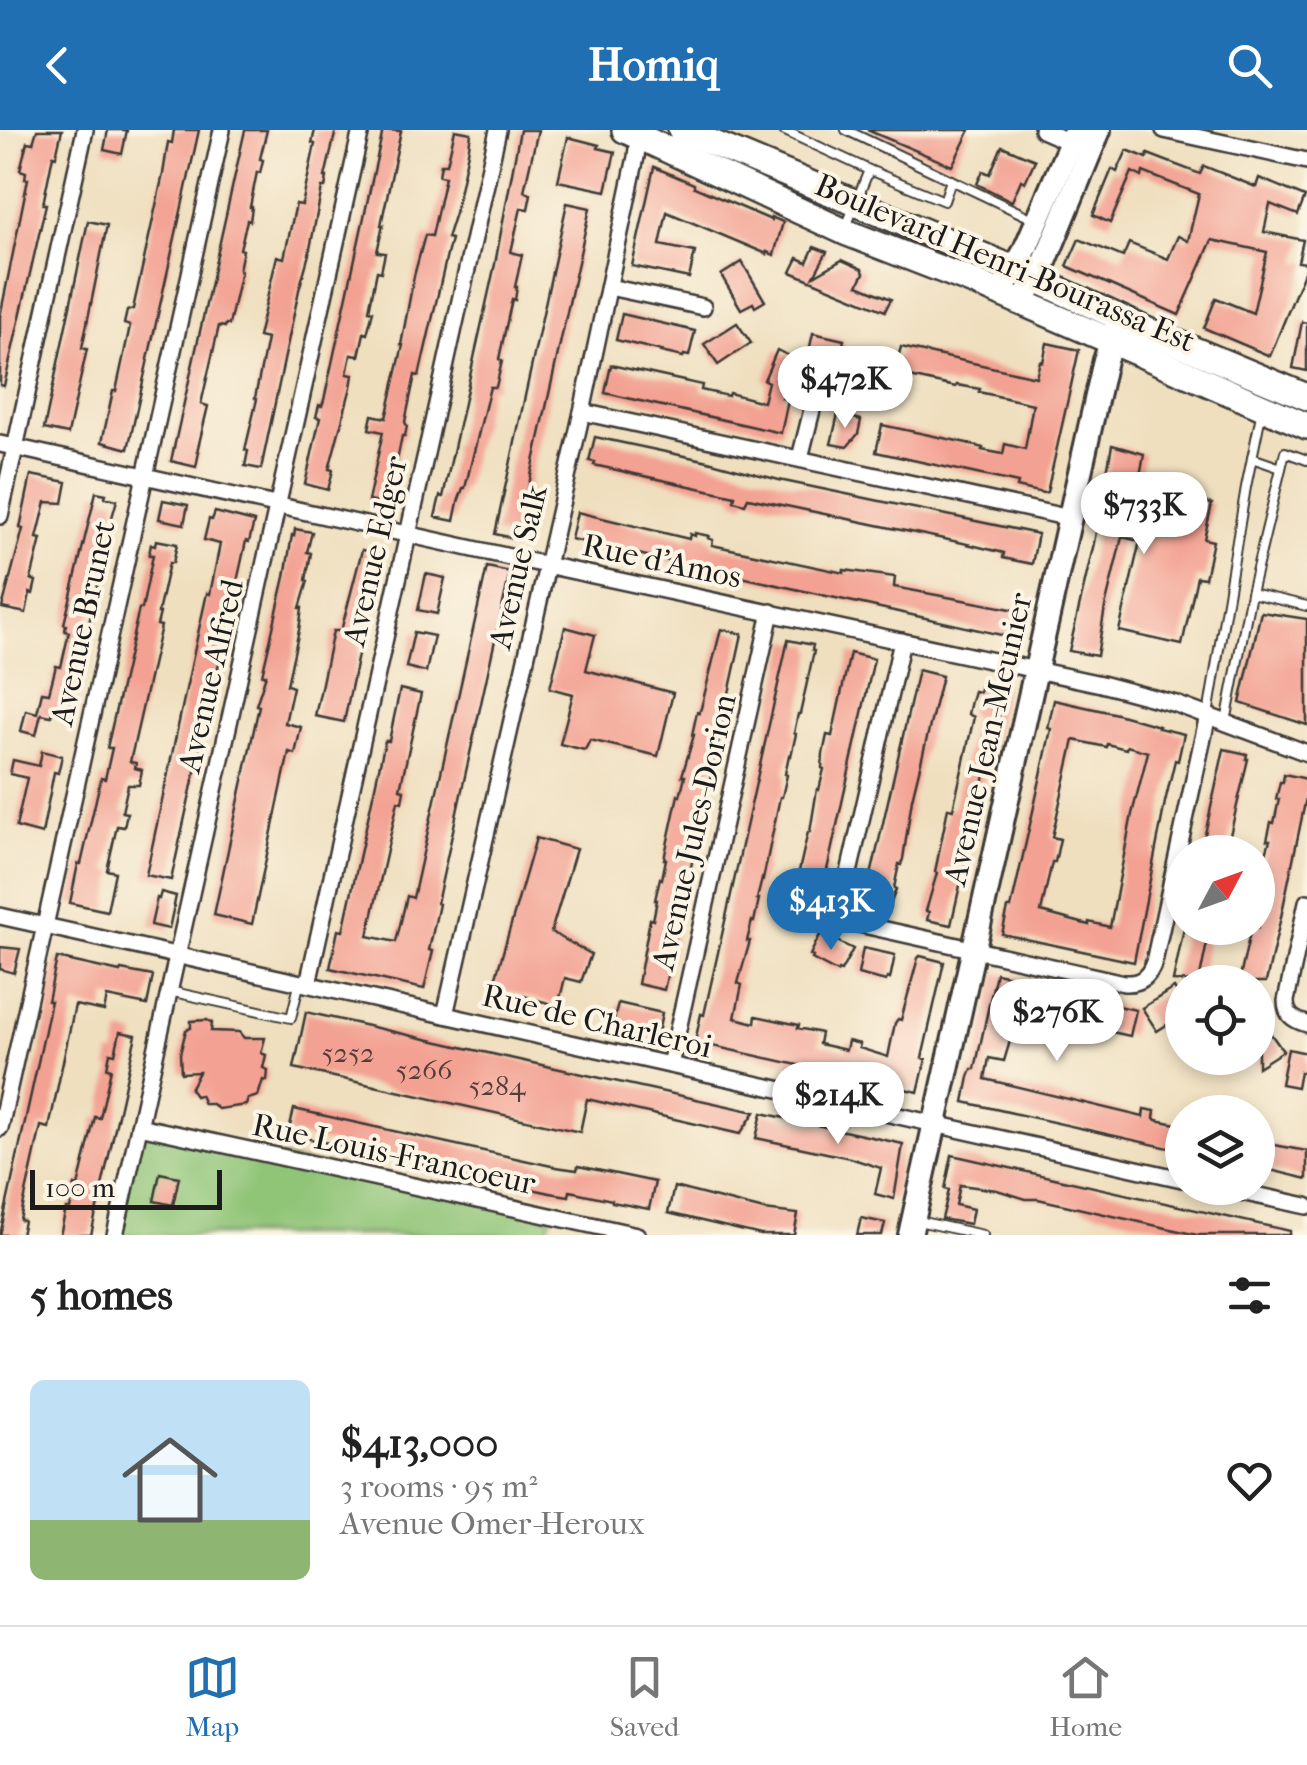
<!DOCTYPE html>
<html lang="en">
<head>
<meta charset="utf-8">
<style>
	body { margin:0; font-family:"IM FELL French Canon",serif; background:#f6f6f6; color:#222; height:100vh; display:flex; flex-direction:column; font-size:38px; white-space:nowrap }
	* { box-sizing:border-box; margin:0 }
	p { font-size:32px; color:#767676 }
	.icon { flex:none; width:55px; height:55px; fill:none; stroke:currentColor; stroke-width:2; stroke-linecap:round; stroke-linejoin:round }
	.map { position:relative; height:1105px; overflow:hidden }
	.sheet { display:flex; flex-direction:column; background:#fff; flex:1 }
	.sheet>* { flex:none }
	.needle { width:65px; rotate:49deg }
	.buttons { position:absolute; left:1165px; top:705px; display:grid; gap:20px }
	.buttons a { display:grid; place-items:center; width:110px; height:110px; border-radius:50%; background:#fff; box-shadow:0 5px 15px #0003; font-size:50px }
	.scale { position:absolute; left:30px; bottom:25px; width:192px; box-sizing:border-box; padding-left:10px; border:5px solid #1c1c1c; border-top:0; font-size:28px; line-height:35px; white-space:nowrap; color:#1c1c1c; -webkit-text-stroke:8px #fcf5e5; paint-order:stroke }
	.price { position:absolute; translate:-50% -85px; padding:0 22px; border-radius:35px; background:#fff; color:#222; font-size:32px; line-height:65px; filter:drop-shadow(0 2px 5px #0008) }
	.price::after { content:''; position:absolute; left:50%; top:60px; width:30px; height:22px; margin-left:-15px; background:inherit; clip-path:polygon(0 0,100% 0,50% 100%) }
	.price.selected { background:#1f6fb2; color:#fff }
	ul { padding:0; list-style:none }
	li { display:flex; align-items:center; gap:30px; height:250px; padding:0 30px }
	li span { display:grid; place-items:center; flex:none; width:280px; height:200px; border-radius:15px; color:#555 }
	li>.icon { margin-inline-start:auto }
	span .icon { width:120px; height:120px; fill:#fffc; stroke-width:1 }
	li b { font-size:42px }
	h2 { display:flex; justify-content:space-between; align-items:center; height:120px; padding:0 30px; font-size:42px }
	header { display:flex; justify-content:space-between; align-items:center; height:130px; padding:0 30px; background:#1f6fb2; color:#fff; font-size:45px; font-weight:700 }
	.dock { display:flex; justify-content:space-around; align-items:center; height:140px; border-top:2px solid #e0e0e0; background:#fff; font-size:28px; color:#767676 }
	.dock a { display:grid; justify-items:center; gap:5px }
	.dock .selected { color:#1f6fb2 }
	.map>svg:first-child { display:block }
	.green { fill:#90c578; stroke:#56704a; stroke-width:2.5 }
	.building { fill:#f3a192; fill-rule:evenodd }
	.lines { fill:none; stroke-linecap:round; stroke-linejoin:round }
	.lane-casing { stroke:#3c3934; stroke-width:12 }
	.street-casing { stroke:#3c3934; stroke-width:20 }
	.secondary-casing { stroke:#3c3934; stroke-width:28 }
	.primary-casing { stroke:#3c3934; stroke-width:30 }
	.lane { stroke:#fff; stroke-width:8 }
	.street { stroke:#fff; stroke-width:15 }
	.secondary { stroke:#fff; stroke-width:22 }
	.primary { stroke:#fff; stroke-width:25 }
	.labels { text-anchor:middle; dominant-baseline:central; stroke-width:8; stroke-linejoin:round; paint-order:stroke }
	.number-label { font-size:28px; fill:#523d3a }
	.street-label { font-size:32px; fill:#1c1c1c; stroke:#fcf5e5 }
</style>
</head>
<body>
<header><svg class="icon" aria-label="back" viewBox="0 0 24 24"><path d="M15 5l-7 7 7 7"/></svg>Homiq<svg class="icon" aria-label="search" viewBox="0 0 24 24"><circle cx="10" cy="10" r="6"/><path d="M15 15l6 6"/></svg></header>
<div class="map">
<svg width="1307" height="1105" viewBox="0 0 1307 1105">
	<rect width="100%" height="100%" fill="#fcf5e5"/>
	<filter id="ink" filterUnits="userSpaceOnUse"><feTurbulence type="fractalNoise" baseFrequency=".01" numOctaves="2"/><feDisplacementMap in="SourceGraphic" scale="20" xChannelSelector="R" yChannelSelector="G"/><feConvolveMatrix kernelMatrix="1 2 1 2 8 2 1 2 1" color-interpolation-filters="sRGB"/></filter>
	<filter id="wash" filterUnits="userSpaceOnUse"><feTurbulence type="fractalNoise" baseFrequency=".0048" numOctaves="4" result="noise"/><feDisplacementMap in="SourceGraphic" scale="40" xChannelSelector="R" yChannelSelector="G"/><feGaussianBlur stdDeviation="2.25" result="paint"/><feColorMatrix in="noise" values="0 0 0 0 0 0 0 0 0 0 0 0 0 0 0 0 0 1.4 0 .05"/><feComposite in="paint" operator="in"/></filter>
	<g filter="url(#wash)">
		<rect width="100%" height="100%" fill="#efdfbf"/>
		<!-- green -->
		<polygon class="green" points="139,996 551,1087 547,1105 115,1105"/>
		<g id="blocks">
			<!-- building -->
			<g class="building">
				<polygon points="37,0 62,0 56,26 53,25 51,35 43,74 46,74 4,256 0,255 0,187 28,49 25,49 26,42 20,40 27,12 33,13"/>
				<polygon points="108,0 127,0 122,24 104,20"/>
				<polygon points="174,0 199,0 128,319 102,312 113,261 116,261 130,196 124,194 127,181 133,179 163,44 168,12 172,13"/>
				<polygon points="245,0 267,0 260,29 263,30 260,43 257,42 250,77 252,77 250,91 247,90 240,119 243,120 239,140 241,141 229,195 226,194 225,197 219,196 201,274 208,276 197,322 199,322 196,337 171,331"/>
				<polygon points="315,0 336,0 325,47 327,47 325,58 322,58 309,124 299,160 261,339 245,336 248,321 245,320 257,269 255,268 267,209 258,207 277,126 284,128 296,74 302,75 315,14 312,13"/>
				<polygon points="383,0 401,1 381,95 383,95 377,122 385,123 381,142 377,141 369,180 373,181 367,204 364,203 359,226 351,225 347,244 353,245 351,257 329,339 333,340 328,360 305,354 320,288 316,287 319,275 322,276 324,270"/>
				<polygon points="455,0 471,3 469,17 455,83 447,108 451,109 447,125 419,246 415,245 405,292 407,296 405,306 402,306 388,375 368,371 383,302 369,299 372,285 386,288 403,215 401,215 414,146 425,105 432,106 445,47 439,46 441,34 447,34"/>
				<polygon points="520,0 538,0 524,61 531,64 528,79 521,78 511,122 522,125 515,157 517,157 515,170 512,169 499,229 502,231 496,257 490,257 465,358 463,358 458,372 454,391 435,387 440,366 443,367 495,134"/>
				<polygon points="867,0 970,0 952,36"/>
				<polygon points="568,7 599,15 598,18 615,22 606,61 558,51"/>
				<polygon points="1002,16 1035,30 1025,52 1021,50 1012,71 977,54 983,41 990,44"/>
				<polygon points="1127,20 1147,28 1148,24 1200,44 1204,36 1256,57 1259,48 1305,67 1298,85 1270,74 1264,102 1303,110 1298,132 1307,133 1307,135 1270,226 1204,198 1216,168 1253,183 1267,122 1212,110 1179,185 1067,136 1079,109 1123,127 1129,113 1168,129 1178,106 1188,111 1199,64 1143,42 1142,47 1132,42 1110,93 1093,85 1112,39 1117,42"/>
				<polygon points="654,37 694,54 694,57 771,90 771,87 783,92 774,125 767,122 767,124 667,82 660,115 695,122 689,148 632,136"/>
				<polygon points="567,73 590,78 517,409 495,404"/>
				<polygon points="88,91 107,95 82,218 87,219 68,304 44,299"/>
				<polygon points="814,117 827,122 814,146 842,130 862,139 864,143 858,155 891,169 885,181 791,142 798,128 807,132"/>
				<polygon points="742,132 765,171 755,177 753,173 741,179 721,145"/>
				<polygon points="622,184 695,201 689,226 684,225 683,227 661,222 662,221 616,210"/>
				<polygon points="1302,192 1307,193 1307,241 1293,238"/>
				<polygon points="737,193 751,213 718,235 704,214"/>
				<polygon points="813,203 844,210 839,233 808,226"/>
				<polygon points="1047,213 1079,220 1047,362 1043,363 1017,357 1018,353 876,322 882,295 967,313 983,318 982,320 1003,324 1005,314 1025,319 1033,274 979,262 980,259 957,255 956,257 896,244 897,241 888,239 890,230 897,231 901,217 1036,247 1040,231 1043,232"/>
				<polygon points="777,220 799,231 782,268 788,270 781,303 605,263 611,235 702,255 701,260 728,266 729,263 763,272 768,252 764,250"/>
				<rect x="845" y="241" width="24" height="32"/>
				<polygon points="838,284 861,290 858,304 847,317 831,314"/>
				<polygon points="595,307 708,331 779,350 1038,404 1032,434 1003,428 1004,423 963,413 748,368 745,374 734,371 735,366 594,335 595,332 589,331"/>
				<polygon points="1112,315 1144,324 1138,357 1212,374 1204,409 1213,411 1205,448 1197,447 1182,515 1119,501 1140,411 1122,407 1105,477 1097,526 1069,521 1094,413"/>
				<polygon points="31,345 67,352 63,373 46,372 37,408 41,409 31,449 36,451 33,464 30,463 26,483 2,478 23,399 20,398"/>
				<polygon points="96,362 106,364 105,367 117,370 105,412 107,412 104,429 68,581 66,581 65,585 52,582 51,586 41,584 36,605 21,601 26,580 37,583 42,562 49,563 56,536 61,537 69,502 65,501 66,495 64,494"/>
				<polygon points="163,370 188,375 184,394 159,389"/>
				<polygon points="215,382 254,392 249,412 246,411 171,750 146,745 199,499 207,463 210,464 220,414 204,410 209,389 212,390"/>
				<polygon points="577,382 689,409 690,404 695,406 695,403 709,406 708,408 713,410 712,415 844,443 844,440 895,447 894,457 1011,479 1021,483 1015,508 571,409"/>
				<polygon points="295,399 312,402 307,422 311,423 306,450 308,451 300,478 302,478 299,500 287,555 293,557 285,593 301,597 295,624 289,622 252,794 214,785 259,576 256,575 266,545 262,545 285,447 292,405 294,406"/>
				<polygon points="156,410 177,414 173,433 169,433 158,483 160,483 157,495 161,496 130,632 136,633 135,638 142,640 139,655 128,655 122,682 127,683 124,697 117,696 107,740 115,742 107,781 70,773 78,734 81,734 101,648 105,649 112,618 107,618 139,479 142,479 153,425 149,425 151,414 155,415"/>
				<polygon points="362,420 383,424 377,449 374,448 344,592 315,586 333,501 341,501"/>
				<polygon points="487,437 510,442 437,773 439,774 429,820 433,821 424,859 330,838 338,800 343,801 385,611 389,611 400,559 421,564 400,659 404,660 402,672 398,671 368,806 396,812 407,766 413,768"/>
				<polygon points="426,444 445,448 437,484 418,480"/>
				<polygon points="1261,482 1307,489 1307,595 1240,573"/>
				<polygon points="565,497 595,505 586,540 673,563 658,626 590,610 585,620 560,614 573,564 550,558"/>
				<polygon points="721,499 742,504 664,860 638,854 650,789 653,790 657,770 655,770 660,748 662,749 666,729 664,729 678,665 680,666 685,646 682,646 694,605 692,605 697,582 699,583 701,578"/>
				<polygon points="414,502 434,506 426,542 406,537"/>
				<polygon points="788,510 813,515 812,520 814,521 800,584 798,584 794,603 796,604 791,626 789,625 785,644 787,645 782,667 780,667 763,750 762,749 757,769 759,769 754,792 752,791 747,811 750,811 738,853 742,855 735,888 755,893 756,886 799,895 798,898 821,903 819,914 846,920 848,911 860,914 859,918 888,927 895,893 898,889 901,890 918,828 920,826 944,832 922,928 926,929 918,962 695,912 701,884 704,885"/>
				<polygon points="850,523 874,529 823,758 818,757 818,799 793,798 793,795 790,795 791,767 793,767 808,702 810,702 817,659 819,660 824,639 822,638 823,624 827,605 832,606"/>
				<polygon points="918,540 942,546 912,669 903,729 901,735 899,734 894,758 896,759 888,781 864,776"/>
				<polygon points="982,552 1005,557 951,795 927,790 929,782 926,781 937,743 935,742 948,678 953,679 974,587 968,584 971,571 974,561 979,562"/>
				<path d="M1054 570 1117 584 1159 596 1158 598 1184 604 1178 631 1175 630 1165 672 1134 832 1002 804 1008 778H1011L1036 668 1051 599 1048 598ZM1074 610 1106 617 1107 614 1126 619 1127 616 1148 622 1132 684 1110 797 1089 792V795L1041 782 1052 732H1055L1060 709 1052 707Z"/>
				<polygon points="1224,619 1247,624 1246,629 1248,629 1226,722 1201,722"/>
				<polygon points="42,621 62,626 58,643 54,642 42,704 16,697 27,648 10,644 13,630 39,636"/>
				<polygon points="1284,644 1307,649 1307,663 1281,787 1266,852 1239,852 1251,798 1258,798 1258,769 1261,751 1258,750 1270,710 1267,710 1271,692 1274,693 1279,669 1276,669 1280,652 1283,652"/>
				<polygon points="536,708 576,719 551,802 591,824 581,852 565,848 558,876 493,857"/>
				<polygon points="161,762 176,766 169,799 151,795 157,768 159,769"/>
				<polygon points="1184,798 1210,798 1199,852 1173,851"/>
				<polygon points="821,803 853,819 841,841 838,840 837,842 812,829 813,827 810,825"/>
				<polygon points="0,817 20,819 14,843 0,839"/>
				<polygon points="863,818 895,825 890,849 887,848 886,851 858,844"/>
				<polygon points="57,828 120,842 121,840 153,846 147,875 107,867 104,881 75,875 49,998 41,996 20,1090 24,1091 21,1105 0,1105 44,905 51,871 48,871"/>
				<polygon points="996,843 1029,850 1028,856 1136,880 1130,906 1021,882 1016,902 1013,901 1004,931 989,928 985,949 1143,987 1144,979 1155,981 1154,988 1156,990 1182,995 1182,1021 964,972 969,947 972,939 975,939"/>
				<polygon points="1174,858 1182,871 1182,885 1157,901 1142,878"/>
				<polygon points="618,873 662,883 657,909 612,899"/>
				<polygon points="306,882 519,930 755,982 740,1004 587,969 580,1002 294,938"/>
				<polygon points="1258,886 1283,921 1258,937"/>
				<polygon points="207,890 212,893 211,901 239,902 244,908 265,908 261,923 266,925 263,938 268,940 267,951 263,950 258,966 248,969 246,975 218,979 212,974 204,974 200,965 195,966 190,959 199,942 181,943 180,924 186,900 191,898 191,891"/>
				<polygon points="120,902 136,905 91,1105 60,1105 66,1079 70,1079 75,1055 78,1056 95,987 100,988 111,939 107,938 110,923 115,924"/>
				<polygon points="1288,919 1307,923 1307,944 1300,942 1297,957 1281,954"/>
				<polygon points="294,979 556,1037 577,1040 578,1036 655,1052 649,1079 612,1072 612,1070 570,1061 569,1066 550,1063 288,1004"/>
				<polygon points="762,983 903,1014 894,1069 875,1064 881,1038 850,1028 756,1008"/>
				<polygon points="1258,1012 1307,1021 1307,1049 1258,1037"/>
				<polygon points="952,1025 1290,1101 1290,1105 1197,1105 1038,1069 1026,1069 997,1060 960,1055 956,1075 973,1079 970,1094 942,1089 949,1060 945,1059"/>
				<polygon points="160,1043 179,1047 173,1075 154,1071"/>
				<polygon points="674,1057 764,1080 798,1084 794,1105 761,1105 668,1083"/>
				<polygon points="861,1088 885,1093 882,1105 857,1105"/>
			</g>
		</g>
	</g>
	<g filter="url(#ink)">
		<use href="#blocks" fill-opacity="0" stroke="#3c3934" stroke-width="2.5"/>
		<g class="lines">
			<!-- lane casing -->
			<g class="lane-casing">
				<g id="lane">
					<polyline points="783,0 869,40 944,71 951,50"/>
					<polyline points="846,0 1033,89"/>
					<polyline points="846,97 869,40"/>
					<polyline points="1252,328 1281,338"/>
					<polyline points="1307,330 1285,322 1251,463 1307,476"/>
					<polyline points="1208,585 1246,357 1262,280"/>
					<polyline points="1226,592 1251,463"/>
					<polyline points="169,861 291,888 299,855"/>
					<polyline points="918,1091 983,1105"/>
				</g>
			</g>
			<!-- street casing -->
			<g class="street-casing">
				<g id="street">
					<polyline points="1042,0 1079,16"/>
					<polyline points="1164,0 1307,31"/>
					<polyline points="609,157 703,177"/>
					<polyline points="582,282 1070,388"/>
					<polyline points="0,314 546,435 1101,554 1176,574 1307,623"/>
					<polyline points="800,328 818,256"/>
					<polyline points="0,386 85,0"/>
					<path d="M902 511 843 769 845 785 859 794 1124 853C1140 854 1149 847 1154 832L1208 585"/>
					<path d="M1307 772 1286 871C1286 885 1293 890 1307 894"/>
					<polyline points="0,786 1182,1049"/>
					<polyline points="308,854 498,0"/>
					<polyline points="445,885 582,282 636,27 639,0"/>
					<polyline points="670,935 771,482"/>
					<polyline points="139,996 637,1105"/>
					<polyline points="0,998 222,0"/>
					<polyline points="1222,1058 1307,1076"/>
					<polyline points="115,1105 361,0"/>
				</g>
			</g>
			<!-- secondary casing -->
			<g class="secondary-casing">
				<g id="secondary">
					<polyline points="1007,151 1024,122 1076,0"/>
					<polyline points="1021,173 1044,134 1099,0"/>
					<polyline points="910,1105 1105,230 1117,197"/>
				</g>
			</g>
			<!-- primary casing -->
			<g class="primary-casing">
				<g id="primary">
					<polyline points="625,0 845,102 984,156 1307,296"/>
					<polyline points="681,0 1014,139 1146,200 1307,267"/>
				</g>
			</g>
			<!-- lane -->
			<use href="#lane" class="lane"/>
			<!-- street -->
			<use href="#street" class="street"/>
			<!-- secondary -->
			<use href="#secondary" class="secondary"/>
			<!-- primary -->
			<use href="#primary" class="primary"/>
		</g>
	</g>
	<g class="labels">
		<!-- number labels -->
		<g class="number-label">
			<text x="348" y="922">5252</text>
			<text x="424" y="939">5266</text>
			<text x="497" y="955">5284</text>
		</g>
		<!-- street labels -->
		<g class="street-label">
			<text transform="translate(1005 133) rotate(23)">Boulevard Henri-Bourassa Est</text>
			<text transform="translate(375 421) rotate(-77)">Avenue Edger</text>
			<text transform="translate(662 431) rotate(12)">Rue d'Amos</text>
			<text transform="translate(518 437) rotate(-77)">Avenue Salk</text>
			<text transform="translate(83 493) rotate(-78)">Avenue Brunet</text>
			<text transform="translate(211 546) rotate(-77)">Avenue Alfred</text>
			<text transform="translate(988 609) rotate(-77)">Avenue Jean-Meunier</text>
			<text transform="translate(694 702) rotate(-77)">Avenue Jules-Dorion</text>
			<text transform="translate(597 891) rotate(13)">Rue de Charleroi</text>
			<text transform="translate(394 1024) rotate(12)">Rue Louis-Francoeur</text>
		</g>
	</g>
</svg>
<div class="buttons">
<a><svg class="needle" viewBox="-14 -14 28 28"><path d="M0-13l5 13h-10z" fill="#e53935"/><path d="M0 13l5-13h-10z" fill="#767676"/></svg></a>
<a><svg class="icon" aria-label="locate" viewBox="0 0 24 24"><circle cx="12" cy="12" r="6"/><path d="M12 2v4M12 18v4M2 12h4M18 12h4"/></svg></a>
<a><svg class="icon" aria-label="layers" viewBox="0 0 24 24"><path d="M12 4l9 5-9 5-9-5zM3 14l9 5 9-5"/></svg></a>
</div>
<div class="scale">100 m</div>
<b class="price" style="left:845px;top:301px">$472K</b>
<b class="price" style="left:1144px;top:427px">$733K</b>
<b class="price selected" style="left:831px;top:823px">$413K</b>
<b class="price" style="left:1057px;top:934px">$276K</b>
<b class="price" style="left:838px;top:1017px">$214K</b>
</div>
<section class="sheet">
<h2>5 homes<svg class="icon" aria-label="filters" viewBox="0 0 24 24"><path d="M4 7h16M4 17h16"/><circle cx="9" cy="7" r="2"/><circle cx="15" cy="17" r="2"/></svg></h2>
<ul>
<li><span style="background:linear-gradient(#bfe0f5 70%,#8fb573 0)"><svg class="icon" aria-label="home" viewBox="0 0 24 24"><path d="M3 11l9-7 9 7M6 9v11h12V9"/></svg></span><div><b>$413,000</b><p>3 rooms · 95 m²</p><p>Avenue Omer-Heroux</p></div><svg class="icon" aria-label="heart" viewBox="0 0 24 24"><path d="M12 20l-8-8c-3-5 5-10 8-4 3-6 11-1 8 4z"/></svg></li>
</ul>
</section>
<nav class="dock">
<a class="selected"><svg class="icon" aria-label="map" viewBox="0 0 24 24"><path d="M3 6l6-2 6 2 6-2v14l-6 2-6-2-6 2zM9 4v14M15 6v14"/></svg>Map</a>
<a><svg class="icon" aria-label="saved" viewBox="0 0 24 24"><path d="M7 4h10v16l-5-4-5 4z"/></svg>Saved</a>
<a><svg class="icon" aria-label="home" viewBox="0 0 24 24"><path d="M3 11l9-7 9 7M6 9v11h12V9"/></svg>Home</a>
</nav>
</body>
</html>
